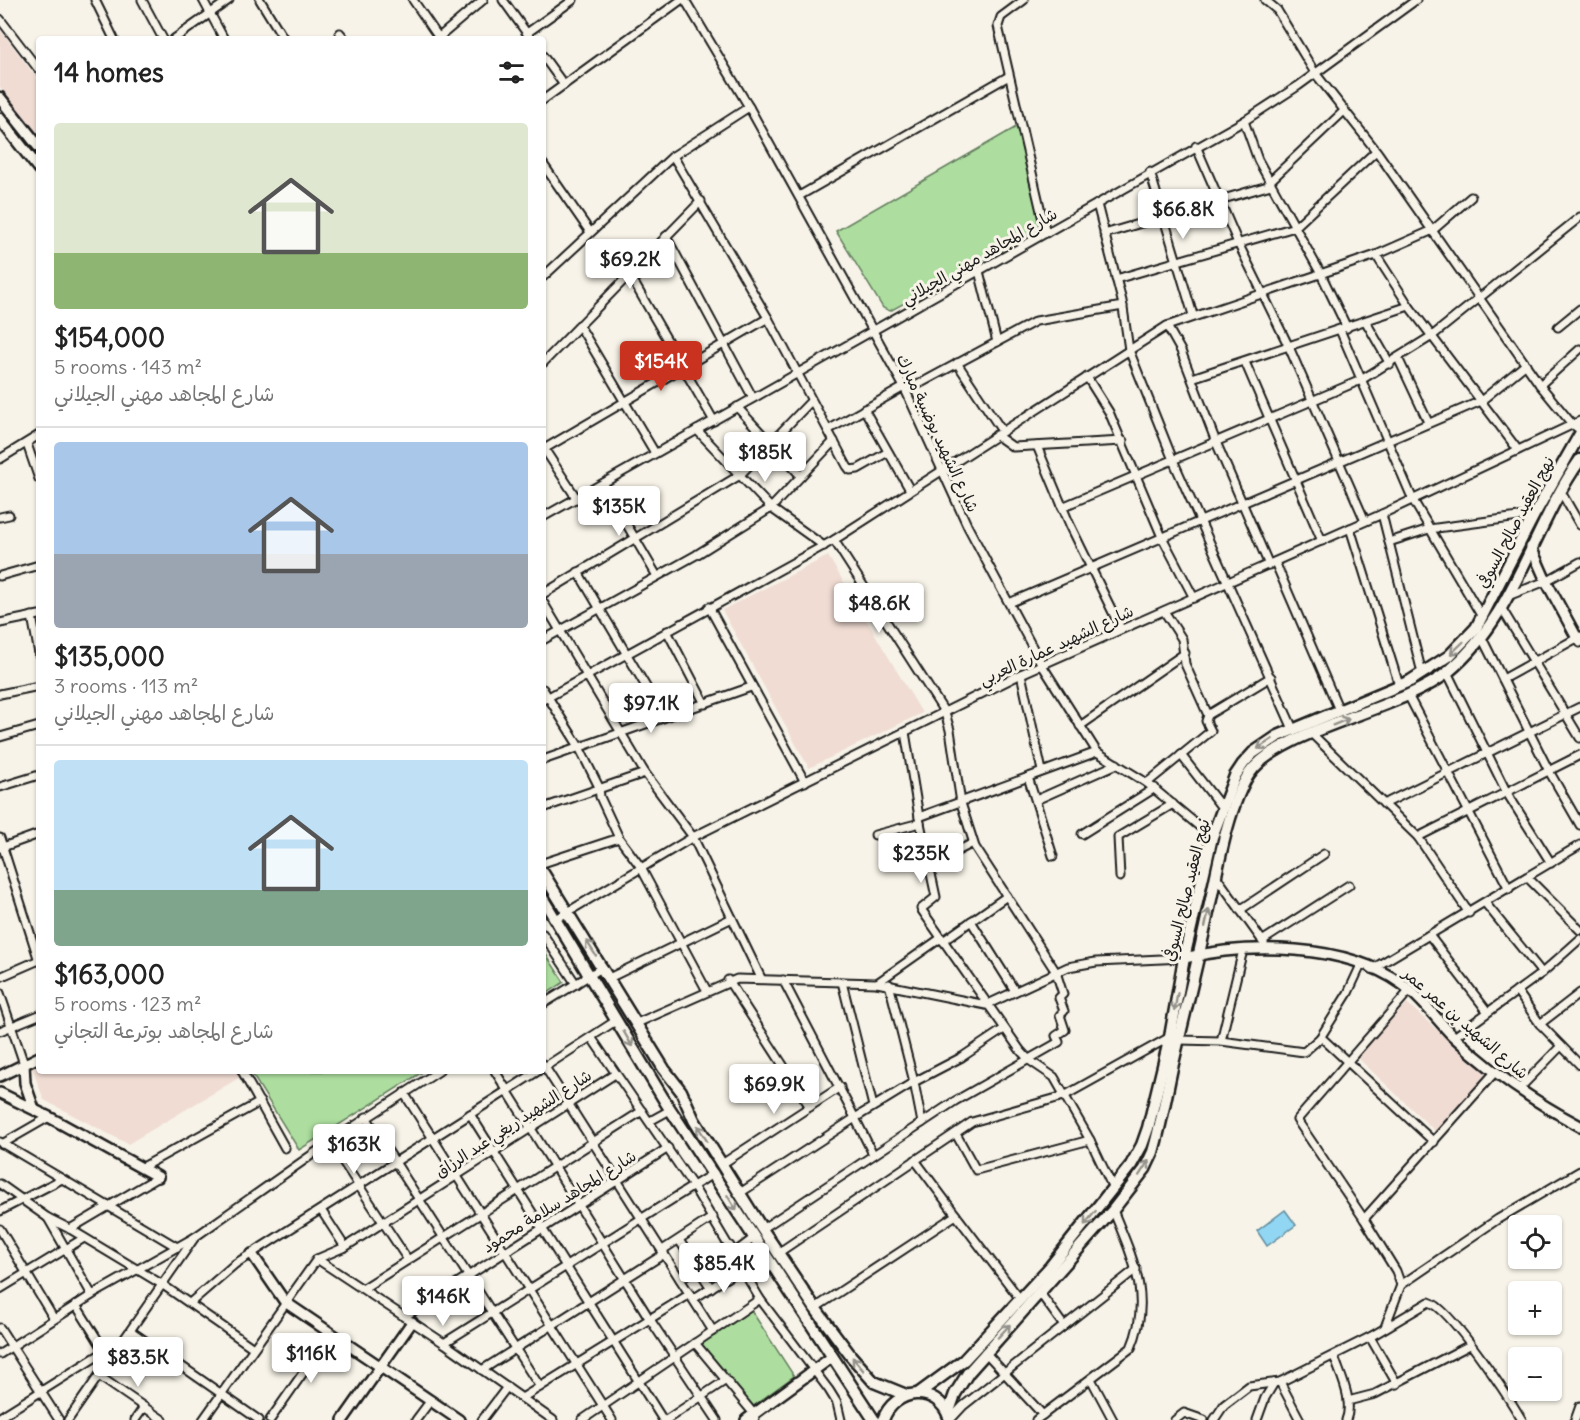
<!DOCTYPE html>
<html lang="en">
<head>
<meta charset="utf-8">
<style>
	body { margin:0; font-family:Delius,"Playpen Sans Arabic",sans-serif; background:#f6f6f6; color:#222; height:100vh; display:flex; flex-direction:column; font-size:22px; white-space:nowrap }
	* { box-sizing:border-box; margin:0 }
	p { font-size:20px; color:#767676 }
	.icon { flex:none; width:33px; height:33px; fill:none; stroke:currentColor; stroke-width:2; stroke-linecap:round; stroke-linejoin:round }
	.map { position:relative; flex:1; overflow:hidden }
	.sheet { position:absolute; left:36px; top:36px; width:510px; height:1038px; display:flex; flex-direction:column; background:#fff; border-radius:6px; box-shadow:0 2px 4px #0004 }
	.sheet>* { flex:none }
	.tools { position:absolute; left:1508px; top:1215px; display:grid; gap:12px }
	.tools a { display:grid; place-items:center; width:54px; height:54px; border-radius:6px; background:#fff; box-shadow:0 2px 4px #0004; font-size:30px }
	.price { position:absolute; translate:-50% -51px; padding:0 14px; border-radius:6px; background:#fff; color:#222; font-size:20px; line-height:39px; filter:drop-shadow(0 2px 3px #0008) }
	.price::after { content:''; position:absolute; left:50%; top:36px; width:18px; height:14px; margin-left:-9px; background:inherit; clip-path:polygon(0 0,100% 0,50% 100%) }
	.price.selected { background:#c8321e; color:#fff }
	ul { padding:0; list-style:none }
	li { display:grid; align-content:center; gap:12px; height:318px; padding:0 18px }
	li+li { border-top:2px solid #e0e0e0 }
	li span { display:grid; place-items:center; height:186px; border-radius:6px; color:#555 }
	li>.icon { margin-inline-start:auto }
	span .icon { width:108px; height:108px; fill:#fffc; stroke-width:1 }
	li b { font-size:26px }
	h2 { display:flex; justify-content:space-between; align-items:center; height:72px; padding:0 18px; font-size:26px }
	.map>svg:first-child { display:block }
	.built { fill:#f0dcd3 }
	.green { fill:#adde9f; stroke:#647d5e; stroke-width:1.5 }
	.water { fill:#91d6f3; stroke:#628c9d; stroke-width:1.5 }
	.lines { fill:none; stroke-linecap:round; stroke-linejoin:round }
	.minor-casing { stroke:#1c1c1c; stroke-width:11 }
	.tertiary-casing { stroke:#1c1c1c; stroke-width:14 }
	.primary-casing { stroke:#1c1c1c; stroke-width:15 }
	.minor { stroke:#f7f3e8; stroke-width:7 }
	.tertiary { stroke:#f7f3e8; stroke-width:9 }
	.primary { stroke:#f7f3e8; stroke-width:10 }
	.oneway { stroke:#94928c }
	.labels { text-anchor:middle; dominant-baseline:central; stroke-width:6; stroke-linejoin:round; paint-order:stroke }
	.street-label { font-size:16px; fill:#1c1c1c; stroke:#f7f3e8 }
</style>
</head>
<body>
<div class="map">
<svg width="1580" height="1420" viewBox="0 0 1580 1420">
	<rect width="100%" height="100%" fill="#f7f3e8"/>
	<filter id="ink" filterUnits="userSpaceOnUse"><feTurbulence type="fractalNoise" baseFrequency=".0167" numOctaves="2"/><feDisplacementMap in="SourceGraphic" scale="12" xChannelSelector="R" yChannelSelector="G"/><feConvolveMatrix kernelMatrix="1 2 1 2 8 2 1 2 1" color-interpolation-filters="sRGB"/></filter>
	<g filter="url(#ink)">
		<!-- built -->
		<g class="built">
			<polygon points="0,29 39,81 39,137 0,87"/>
			<polygon points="828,556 922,713 809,768 722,610"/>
			<polygon points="1407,1003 1486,1074 1436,1132 1357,1057"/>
			<polygon points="39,1065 39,1071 239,1071 242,1076 128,1144 44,1100 32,1068"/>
		</g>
		<!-- green -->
		<g class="green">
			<polygon points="1018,126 1042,228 890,311 883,308 836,231"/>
			<polygon points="543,950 564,982 543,996"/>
			<polygon points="250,1071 424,1071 299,1150"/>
			<polygon points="751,1310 794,1376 752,1407 700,1345"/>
		</g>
		<!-- water -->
		<polygon class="water" points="1285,1210 1296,1225 1267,1246 1257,1231"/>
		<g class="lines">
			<!-- minor casing -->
			<g class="minor-casing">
				<g id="minor">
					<polyline points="95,0 114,39"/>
					<polyline points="142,0 163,39"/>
					<polyline points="203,0 224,39"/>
					<polyline points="260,0 284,39"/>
					<polyline points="413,0 439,38"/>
					<polyline points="503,0 531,39"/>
					<polyline points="685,0 749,107 904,387 968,527 1042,665 1097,752 1147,783 1212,837"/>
					<polyline points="1024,0 1001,17 998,26 1046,233"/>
					<polyline points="1265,0 1277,10 1315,73 1378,153 1540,385 1572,424 1580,430"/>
					<polyline points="0,19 39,70"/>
					<polyline points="340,33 345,39"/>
					<polyline points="527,33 573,0"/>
					<polyline points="174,39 229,0"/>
					<polyline points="437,39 483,0"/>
					<polyline points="543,56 564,85"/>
					<polyline points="543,100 681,0"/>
					<polyline points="1244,121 1258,160 1321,274 1347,328"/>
					<polyline points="1196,146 1238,243 1289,347 1365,521"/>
					<polyline points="673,156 768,318 847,466 850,470 858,469 888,452"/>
					<polyline points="543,164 590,232"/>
					<polyline points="1150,172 1193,315"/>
					<polyline points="1269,182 1344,111"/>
					<polyline points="799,196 1009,76"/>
					<polyline points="1097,204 1122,301 1129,350 1173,460 1293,729"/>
					<polyline points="1104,234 1271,185"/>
					<polyline points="666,236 753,398"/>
					<polyline points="1376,255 1409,306 1518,450"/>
					<polyline points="979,271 997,342"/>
					<polyline points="629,274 714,421"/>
					<polyline points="543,277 673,156 749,107"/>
					<polyline points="1116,279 1295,227 1376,151"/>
					<polyline points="1366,322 1390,364"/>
					<polyline points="579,325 655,453"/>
					<polyline points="1558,327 1580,309"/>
					<polyline points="1340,330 1413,500 1482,617"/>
					<polyline points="1398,358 1428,422"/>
					<polyline points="1245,362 1322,541"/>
					<polyline points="543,363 701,201"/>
					<polyline points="957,363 1002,431"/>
					<polyline points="1087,377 1109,412 1162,537 1194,598"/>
					<polyline points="1192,378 1409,306"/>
					<polyline points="1540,385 1580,349"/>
					<polyline points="906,391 1036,321 1123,306"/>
					<polyline points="737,407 801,476"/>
					<polyline points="864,409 910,490"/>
					<polyline points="697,430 771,508 824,546"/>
					<polyline points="828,430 904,387"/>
					<polyline points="996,435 1013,447 1123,441"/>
					<polyline points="27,444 39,479"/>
					<polyline points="1037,446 1070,525 1121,629"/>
					<polyline points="543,447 577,499"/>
					<polyline points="544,449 768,318"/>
					<polyline points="0,459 39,435"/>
					<polyline points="603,484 657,576"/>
					<polyline points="1561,492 1580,525"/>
					<polyline points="1062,507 1361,380 1432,336 1580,217"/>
					<polyline points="1382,514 1422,673"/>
					<polyline points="0,517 9,515"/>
					<polyline points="543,517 1244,121 1298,86 1416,0"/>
					<polyline points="1350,528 1399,685"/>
					<polyline points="1389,542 1429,529 1534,515"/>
					<polyline points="1275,562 1339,710"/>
					<polyline points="1269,565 1216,442 1181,351 1167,326 1376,255 1433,230 1471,197"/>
					<polyline points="578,572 664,717"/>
					<polyline points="0,576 39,565"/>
					<polyline points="543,594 740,475 811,401"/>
					<polyline points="1508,596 1546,581 1580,562"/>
					<polyline points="543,602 645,773 693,837 761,978"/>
					<polyline points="1009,603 1481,401 1526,364"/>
					<polyline points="709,607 805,782"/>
					<polyline points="1502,609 1580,738"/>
					<polyline points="1164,611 1182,639 1185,664 1208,715"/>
					<polyline points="32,616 39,654"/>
					<polyline points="0,623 39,615"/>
					<polyline points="667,631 705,704"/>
					<polyline points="1482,638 1549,771 1580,825"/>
					<polyline points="543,640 696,555 771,508 834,441"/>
					<polyline points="1447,672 1507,793 1551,863"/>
					<polyline points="1021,674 1042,771"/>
					<polyline points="1503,679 1577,638 1580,643"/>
					<polyline points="543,689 578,745 599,787 600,797 619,838 640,866 707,991"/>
					<polyline points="0,694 39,686"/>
					<polyline points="1408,695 1509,889"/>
					<polyline points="543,700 834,540 1167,326"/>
					<polyline points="1080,726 1185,653"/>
					<polyline points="905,732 920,823 936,897 921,909 1020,1050 1029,1060 1054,1077 1090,1140 1112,1186"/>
					<polyline points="1312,734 1418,837 1469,913"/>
					<polyline points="0,737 39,726"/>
					<polyline points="1181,755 1223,809"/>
					<polyline points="543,760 751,687"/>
					<polyline points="1028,777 1053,856"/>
					<polyline points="1147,783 1211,731 1206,721 1208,715 1271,677"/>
					<polyline points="0,787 39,775"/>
					<polyline points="1036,800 1117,764"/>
					<polyline points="1384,804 1580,707"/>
					<polyline points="543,808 645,773"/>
					<polyline points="919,817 1097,752"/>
					<polyline points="1082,834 1155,788"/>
					<polyline points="875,835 920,823"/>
					<polyline points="1418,837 1580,755"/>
					<polyline points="0,838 39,961"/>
					<polyline points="0,848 39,834"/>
					<polyline points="543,863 619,838"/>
					<polyline points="930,865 973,843"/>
					<polyline points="1216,876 1264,943"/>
					<polyline points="1120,877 1118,837 1173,804"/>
					<polyline points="1528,878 1580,930"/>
					<polyline points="1486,904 1542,973"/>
					<polyline points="1240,910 1324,854"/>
					<polyline points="556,919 693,837 1021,674 1382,514 1580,421"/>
					<polyline points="971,921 1015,991"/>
					<polyline points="543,934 576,984"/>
					<polyline points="1429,935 1487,1011"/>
					<polyline points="943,941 1007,896"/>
					<polyline points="1262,941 1349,885"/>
					<polyline points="1372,969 1580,845"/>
					<polyline points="0,977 39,960"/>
					<polyline points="609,978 732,918"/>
					<polyline points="728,980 810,1107"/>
					<polyline points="842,982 873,1106"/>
					<polyline points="877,983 941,938"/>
					<polyline points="1517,991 1540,1024 1580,1065"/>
					<polyline points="0,993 24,1064"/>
					<polyline points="543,1004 603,967"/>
					<polyline points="637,1023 737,979 877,983 986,1005 1068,967 1096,962 1184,958"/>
					<polyline points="1540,1024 1580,993"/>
					<polyline points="0,1031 39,1015"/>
					<polyline points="591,1037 693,1186 760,1299 829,1390 837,1403 841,1420"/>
					<polyline points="1454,1037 1542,973 1580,939"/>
					<polyline points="1320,1038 1348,993 1361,965"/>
					<polyline points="1179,1040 1221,1041 1243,950"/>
					<polyline points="1221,1041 1304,1052 1320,1038 1323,1039 1434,1142"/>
					<polyline points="543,1064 713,1331"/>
					<polyline points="543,1068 617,1020"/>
					<polyline points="242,1071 285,1148"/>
					<polyline points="495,1071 649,1318 717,1420"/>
					<polyline points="1519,1089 1561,1046"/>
					<polyline points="404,1093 612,1420"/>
					<polyline points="470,1114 663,1420"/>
					<polyline points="366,1117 540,1387"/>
					<polyline points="650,1121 670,1110"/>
					<polyline points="922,1123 914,1082 962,1057 1004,1029"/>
					<polyline points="956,1134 976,1170 1090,1140"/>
					<polyline points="0,1142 177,1247"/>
					<polyline points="330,1142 408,1260"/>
					<polyline points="2,1144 49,1117"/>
					<polyline points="873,1154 855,1118 914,1082 889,984"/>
					<polyline points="915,1160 956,1215"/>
					<polyline points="722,1164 840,1087"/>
					<polyline points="141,1168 260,1102"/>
					<polyline points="0,1184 48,1218 70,1229 163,1285 252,1347"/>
					<polyline points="740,1193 855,1118 783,980"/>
					<polyline points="321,1210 345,1247"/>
					<polyline points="0,1211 62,1179"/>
					<polyline points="48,1218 92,1295"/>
					<polyline points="1364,1219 1496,1071"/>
					<polyline points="0,1229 54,1319"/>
					<polyline points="70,1229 158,1177"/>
					<polyline points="762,1229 955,1101 1059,1042 1056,1036 1065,1030 1060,1015 1064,1011 1059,998 1063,994 1056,972 975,847 961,803 950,730 945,713 834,540"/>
					<polyline points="679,1240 711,1288"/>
					<polyline points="734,1253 754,1238"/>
					<polyline points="778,1253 972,1122 1064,1096 1170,1037"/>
					<polyline points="317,1259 444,1343 553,1420"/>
					<polyline points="680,1279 730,1246"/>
					<polyline points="1401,1285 1396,1271 1364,1219 1297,1120 1410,990"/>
					<polyline points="364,1288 642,1111"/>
					<polyline points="0,1289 84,1238"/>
					<polyline points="1040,1293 1064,1326"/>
					<polyline points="693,1299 742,1268"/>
					<polyline points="190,1303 235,1264 538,1071"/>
					<polyline points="76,1305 106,1353"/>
					<polyline points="815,1308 956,1215 1020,1299"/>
					<polyline points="404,1317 668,1148"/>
					<polyline points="1385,1327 1401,1285 1498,1219 1580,1171"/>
					<polyline points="0,1328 59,1420"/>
					<polyline points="131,1331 259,1420"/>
					<polyline points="1370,1337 1397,1384"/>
					<polyline points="444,1343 714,1173"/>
					<polyline points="695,1343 754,1414 755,1420"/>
					<polyline points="985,1352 1043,1415"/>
					<polyline points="0,1354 92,1295 195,1237 330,1142 439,1071"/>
					<path d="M1334 1356C1340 1375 1354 1400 1346 1420"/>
					<polyline points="482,1370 664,1254 664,1249 713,1217"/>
					<polyline points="99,1376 163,1420"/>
					<polyline points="1091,1379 1113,1420"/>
					<polyline points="1280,1382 1300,1420"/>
					<polyline points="522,1398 690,1294"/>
					<polyline points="1348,1401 1375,1394 1470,1345"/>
					<polyline points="0,1417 104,1352"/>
					<polyline points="68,1420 195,1237"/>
					<polyline points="135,1420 144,1407"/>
					<polyline points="203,1420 317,1259 345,1247 615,1074"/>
					<polyline points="270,1420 331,1333"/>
					<polyline points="416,1420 431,1400"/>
					<polyline points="482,1420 507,1387"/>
					<polyline points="582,1420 760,1299"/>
					<polyline points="666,1420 726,1380"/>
					<polyline points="950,1420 963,1406 1136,1269"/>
					<path d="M1036 1420 1131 1348C1153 1297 1132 1257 1113 1210"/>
					<polyline points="1175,1420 1184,1413 1204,1420"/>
					<path d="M1214 1420 1224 1405 1249 1386 1280 1382 1370 1337 1429 1302C1450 1307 1509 1398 1522 1420"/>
					<polyline points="1257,1420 1265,1398 1274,1383"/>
					<polyline points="1575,1420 1580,1406"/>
				</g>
			</g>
			<!-- tertiary casing -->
			<g class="tertiary-casing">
				<g id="tertiary">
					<polyline points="1531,547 1546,581 1577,638 1580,637"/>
					<path d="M1184 958C1249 943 1345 943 1402 984 1422 998 1436 1019 1453 1036 1491 1072 1535 1102 1580 1126"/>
					<polyline points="24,1064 25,1083 34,1109"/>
					<polyline points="0,1076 39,1057"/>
					<polyline points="0,1093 49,1117 158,1177"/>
					<polyline points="252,1254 285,1302 459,1420"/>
					<polyline points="343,1420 412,1322"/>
					<polyline points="746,1420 832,1357"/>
				</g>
			</g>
			<!-- primary casing -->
			<g class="primary-casing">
				<g id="primary">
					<polyline points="0,98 39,147"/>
					<polyline points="0,119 39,169"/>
					<polyline points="543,873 664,1069 681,1091 694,1120 762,1229 815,1308 851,1356 874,1382 906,1395"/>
					<polyline points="543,899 666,1103 874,1420"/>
					<polyline points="919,1393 964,1360 1050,1267 1131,1165 1142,1145 1148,1128 1170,1037 1184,958 1212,837 1235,776 1243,764 1253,753 1278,736 1410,681 1449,656 1476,628 1534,515 1580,434"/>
					<path d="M948 1414 955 1394 968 1373 1113 1210 1145 1169 1153 1152C1161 1125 1166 1096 1172 1068 1184 1016 1197 965 1208 913 1217 873 1227 808 1249 774 1280 728 1402 711 1449 671 1515 616 1532 528 1580 460"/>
					<path d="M883 1420C894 1388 937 1384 949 1417"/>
				</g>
			</g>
			<!-- minor -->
			<use href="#minor" class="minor"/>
			<!-- tertiary -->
			<use href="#tertiary" class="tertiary"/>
			<!-- primary -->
			<use href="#primary" class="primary"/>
		</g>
		<!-- one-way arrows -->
		<defs><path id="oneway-shaft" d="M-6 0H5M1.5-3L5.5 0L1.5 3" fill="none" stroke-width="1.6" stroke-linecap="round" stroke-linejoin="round" transform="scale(1.5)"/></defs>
		<g class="oneway">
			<use href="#oneway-shaft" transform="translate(1457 648) rotate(136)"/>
			<use href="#oneway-shaft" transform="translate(1341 722) rotate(-22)"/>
			<use href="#oneway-shaft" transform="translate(1265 744) rotate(147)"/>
			<use href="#oneway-shaft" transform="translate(1207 918) rotate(-78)"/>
			<use href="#oneway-shaft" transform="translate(591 948) rotate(-123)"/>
			<use href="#oneway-shaft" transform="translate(1176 1002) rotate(100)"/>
			<use href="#oneway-shaft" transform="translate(628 1039) rotate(60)"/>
			<use href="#oneway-shaft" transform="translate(702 1133) rotate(-122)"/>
			<use href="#oneway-shaft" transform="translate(1144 1168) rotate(-57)"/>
			<use href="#oneway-shaft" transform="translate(732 1203) rotate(59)"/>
			<use href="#oneway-shaft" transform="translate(1090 1218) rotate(129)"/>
			<use href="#oneway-shaft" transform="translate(1004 1331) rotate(-47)"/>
			<use href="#oneway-shaft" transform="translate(858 1364) rotate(-130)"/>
		</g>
	</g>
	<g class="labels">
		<!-- street labels -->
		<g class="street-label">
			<text transform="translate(979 256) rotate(-30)">شارع المجاهد مهني الجيلاني</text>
			<text transform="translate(938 433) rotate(65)">شارع الشهيد بوضبية مبارك</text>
			<text transform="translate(1515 522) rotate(-62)">نهج العقيد صالح السوفي</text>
			<text transform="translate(1056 645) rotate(-25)">شارع الشهيد عمارة العربي</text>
			<text transform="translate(1186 890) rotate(-76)">نهج العقيد صالح السوفي</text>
			<text transform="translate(1466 1023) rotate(41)">شارع الشهيد بن عمر عمر</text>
			<text transform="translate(513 1123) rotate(-33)">شارع الشهيد ريغي عبد الرزاق</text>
			<text transform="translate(559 1201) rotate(-32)">شارع المجاهد سلامة محمود</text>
		</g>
	</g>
</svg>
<div class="tools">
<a><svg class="icon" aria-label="locate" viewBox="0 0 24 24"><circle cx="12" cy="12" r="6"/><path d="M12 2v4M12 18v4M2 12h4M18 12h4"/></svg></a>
<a>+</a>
<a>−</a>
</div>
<b class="price" style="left:1183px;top:240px">$66.8K</b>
<b class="price" style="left:630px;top:290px">$69.2K</b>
<b class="price selected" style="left:661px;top:392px">$154K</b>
<b class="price" style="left:765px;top:483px">$185K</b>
<b class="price" style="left:619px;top:537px">$135K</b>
<b class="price" style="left:879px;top:634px">$48.6K</b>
<b class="price" style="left:651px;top:734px">$97.1K</b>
<b class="price" style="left:921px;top:884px">$235K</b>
<b class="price" style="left:774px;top:1115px">$69.9K</b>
<b class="price" style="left:354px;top:1175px">$163K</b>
<b class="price" style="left:724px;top:1294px">$85.4K</b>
<b class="price" style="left:443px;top:1327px">$146K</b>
<b class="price" style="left:311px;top:1384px">$116K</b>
<b class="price" style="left:138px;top:1388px">$83.5K</b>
<section class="sheet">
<h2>14 homes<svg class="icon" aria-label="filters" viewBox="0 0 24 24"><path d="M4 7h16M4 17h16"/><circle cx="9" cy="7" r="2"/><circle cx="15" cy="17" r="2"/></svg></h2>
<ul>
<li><span style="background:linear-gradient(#dfe7d0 70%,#8fb573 0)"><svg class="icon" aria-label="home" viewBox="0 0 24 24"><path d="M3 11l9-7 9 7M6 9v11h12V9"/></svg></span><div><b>$154,000</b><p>5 rooms · 143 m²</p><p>شارع المجاهد مهني الجيلاني</p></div></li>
<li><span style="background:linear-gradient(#a9c7e8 60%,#9aa5b1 0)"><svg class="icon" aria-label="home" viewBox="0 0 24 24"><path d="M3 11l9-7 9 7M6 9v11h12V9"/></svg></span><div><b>$135,000</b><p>3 rooms · 113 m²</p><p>شارع المجاهد مهني الجيلاني</p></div></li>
<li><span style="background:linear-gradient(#bfe0f5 70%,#7fa58c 0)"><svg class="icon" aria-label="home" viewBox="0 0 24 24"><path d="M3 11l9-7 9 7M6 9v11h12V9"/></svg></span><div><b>$163,000</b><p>5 rooms · 123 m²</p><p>شارع المجاهد بوترعة التجاني</p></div></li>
</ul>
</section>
</div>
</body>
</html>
